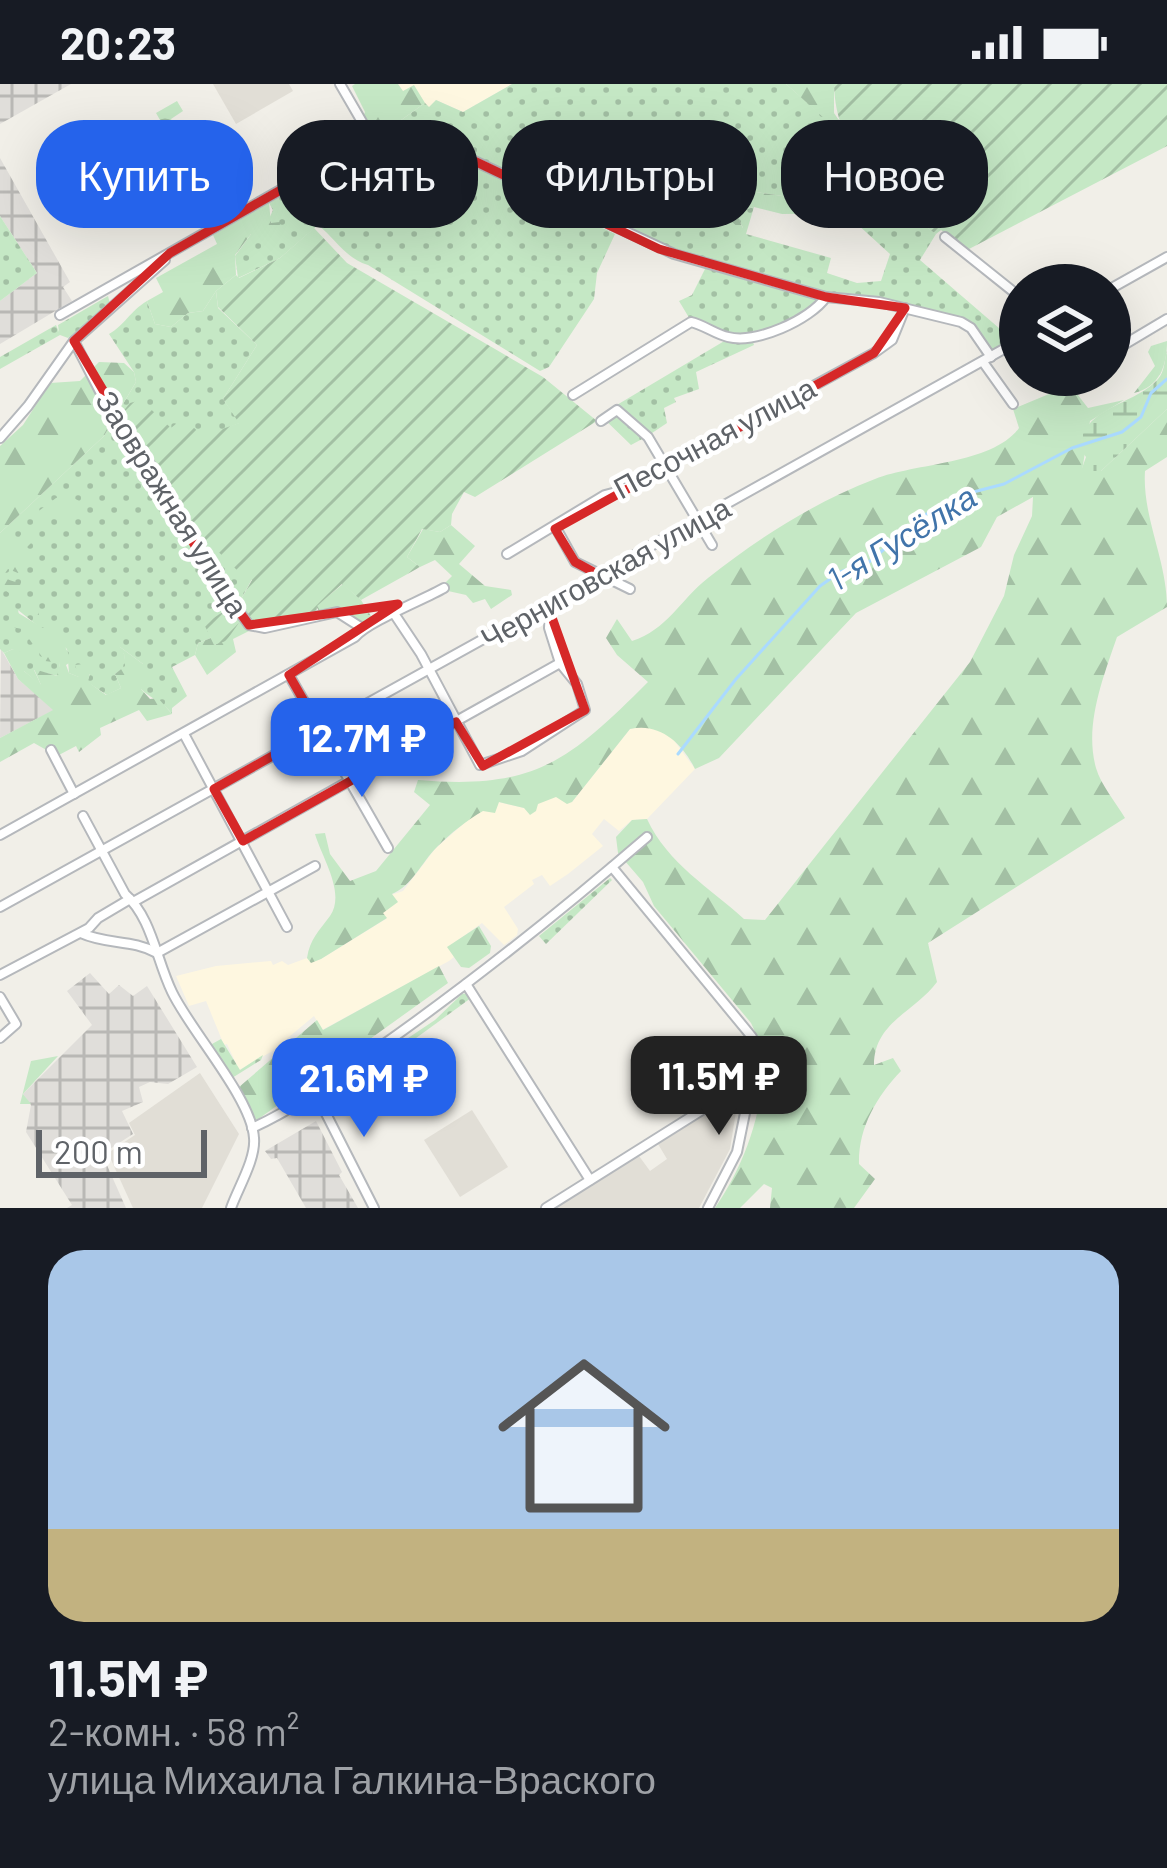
<!DOCTYPE html>
<html lang="ru">
<head>
<meta charset="utf-8">
<style>
	body { margin:0; font-family:Barlow,sans-serif; background:#20242c; color:#f1f3f6; height:100vh; display:flex; flex-direction:column; font-size:45px; white-space:nowrap }
	* { box-sizing:border-box; margin:0 }
	p { font-size:39px; color:#9ea1a6 }
	.icon { flex:none; width:66px; height:66px; fill:none; stroke:currentColor; stroke-width:2; stroke-linecap:round; stroke-linejoin:round }
	.map { position:relative; height:1124px; overflow:hidden }
	.sheet { display:flex; flex-direction:column; background:#171b24; flex:1 }
	.sheet>* { flex:none }
	.banner { position:absolute; left:36px; top:36px; width:1095px; height:108px; display:flex; gap:24px }
	.controls { position:absolute; left:999px; top:180px; display:grid; gap:24px }
	.controls a { display:grid; place-items:center; width:132px; height:132px; border-radius:50%; background:#171b24; box-shadow:0 12px 48px #0002; font-size:60px }
	.scale { position:absolute; left:36px; bottom:30px; width:171px; box-sizing:border-box; padding-left:12px; border:6px solid #5f6368; border-top:0; font-size:33px; line-height:42px; white-space:nowrap; color:#5f6368; -webkit-text-stroke:9px #fff; paint-order:stroke }
	.price { position:absolute; translate:-50% -102px; padding:0 27px; border-radius:24px; background:#2563eb; color:#fff; font-size:39px; line-height:78px; filter:drop-shadow(0 3px 6px #0008) }
	.price::after { content:''; position:absolute; left:50%; top:72px; width:36px; height:27px; margin-left:-18px; background:inherit; clip-path:polygon(0 0,100% 0,50% 100%) }
	.price.current { background:#222; color:#fff }
	ul { padding:0; list-style:none }
	li { display:grid; align-content:center; gap:24px; height:636px; padding:0 48px }
	li span { display:grid; place-items:center; height:372px; border-radius:36px; color:#555 }
	li>.icon { margin-inline-start:auto }
	span .icon { width:216px; height:216px; fill:#fffc; stroke-width:1 }
	li b { font-size:51px }
	.tag { padding:0 42px; border-radius:48px; background:#171b24; box-shadow:0 12px 48px #0002; font-size:42px; line-height:108px }
	.tag.current { background:#2563eb; color:#fff }
	.status { display:flex; justify-content:space-between; align-items:center; height:84px; padding:0 60px; background:#171b24; direction:ltr }
	.status svg { height:33px; fill:currentColor }
	.map>svg:first-child { display:block }
	.commercial { fill:#fef7e0 }
	.industrial { fill:url(#industrial-grid) }
	.education { fill:#e1ded6 }
	.grass { fill:url(#grass-dots) }
	.forest { fill:url(#forest-firs) }
	.wetland { fill:url(#wetland-marsh) }
	.park { fill:url(#park-crowns) }
	.garden { fill:url(#garden-furrows) }
	.pitch { fill:#c5e8c5 }
	.lines { fill:none; stroke-linecap:round; stroke-linejoin:round }
	.stream { stroke:#aadaff; stroke-width:3 }
	.minor-casing { stroke:#b5b8bc; stroke-width:12 }
	.minor { stroke:#fff; stroke-width:8 }
	.marked { fill:none; stroke:#d62828; stroke-width:9; stroke-linejoin:round }
	.labels { text-anchor:middle; dominant-baseline:central; stroke-width:9; stroke-linejoin:round; paint-order:stroke }
	.street-label { font-size:30px; fill:#5f6368; stroke:#fff }
	.water-label { font-size:33px; font-style:italic; fill:#4174aa; stroke:#fff }
</style>
</head>
<body>
<div class="status"><b>20:23</b><svg viewBox="0 0 49 12"><path d="M0 12V9h3v3zM5 12V6h3v6zM10 12V3h3v9zM15 12V0h3v12zM26 1h20v11H26zM47 4h2v5h-2z"/></svg></div>
<div class="map">
<svg width="1167" height="1124" viewBox="0 0 1167 1124">
	<defs>
		<pattern id="industrial-grid" width="8" height="8" patternUnits="userSpaceOnUse" patternTransform="scale(3)"><rect width="8" height="8" fill="#e0deda"/><path d="M0 4h8M4 0v8" fill="none" stroke="#b9b8b5"/></pattern>
		<pattern id="grass-dots" width="8" height="8" patternUnits="userSpaceOnUse" patternTransform="scale(3)"><rect width="8" height="8" fill="#c5e8c5"/><path d="M2 2h.1M6 6h.1" fill="none" stroke="#a3c0a4" stroke-width="1.8" stroke-linecap="round"/></pattern>
		<pattern id="forest-firs" width="22" height="20" patternUnits="userSpaceOnUse" patternTransform="scale(3)"><rect width="22" height="20" fill="#c5e8c5"/><path d="M5 1l3.5 6h-7zM16 11l3.5 6h-7z" fill="#a3c0a4"/></pattern>
		<pattern id="wetland-marsh" width="20" height="14" patternUnits="userSpaceOnUse" patternTransform="scale(3)"><rect width="20" height="14" fill="#c5e8c5"/><path d="M1 5h8M5 5V1M11 12h8M15 12V8" fill="none" stroke="#a3c0a4"/></pattern>
		<pattern id="park-crowns" width="20" height="18" patternUnits="userSpaceOnUse" patternTransform="scale(3)"><rect width="20" height="18" fill="#c5e8c5"/><path d="M2 6a3 3 0 1 1 6 0M12 15a3 3 0 1 1 6 0" fill="none" stroke="#a3c0a4"/></pattern>
		<pattern id="garden-furrows" width="10" height="10" patternUnits="userSpaceOnUse" patternTransform="scale(3)"><rect width="10" height="10" fill="#c5e8c5"/><path d="M-1 1l2-2M0 10L10 0M9 11l2-2" fill="none" stroke="#a3c0a4"/></pattern>
	</defs>
	<rect width="100%" height="100%" fill="#f1efe8"/>
	<!-- commercial -->
	<g class="commercial">
		<polygon points="398,0 512,0 463,28 436,16 429,24 402,7"/>
		<polygon points="645,641 658,644 673,655 695,685 647,735 632,736 619,747 604,735 592,750 603,762 568,790 550,802 542,791 532,796 534,800 504,823 518,845 517,851 504,861 482,839 448,863 454,873 449,877 322,946 314,932 271,968 239,986 227,960 224,961 206,917 189,922 176,892 216,882 271,877 273,881 282,877 288,881 307,874 311,878 321,875 386,835 382,829 391,811 403,807 435,765 470,734 498,718 524,724 557,712 572,718 630,645"/>
	</g>
	<!-- industrial -->
	<g class="industrial">
		<polygon points="0,0 71,0 0,40"/>
		<polygon points="0,74 70,198 63,203 72,217 0,260 0,217 37,189 0,132"/>
		<polygon points="1,565 18,595 54,626 0,654"/>
		<polygon points="90,889 109,910 119,901 133,912 147,902 197,983 168,1000 150,998 139,1003 143,1018 122,1027 133,1050 102,1070 126,1124 67,1124 72,1121 26,1048 31,1021 23,1010 92,941 67,907"/>
		<polygon points="316,1037 342,1088 339,1091 358,1124 306,1124 277,1074 271,1075 265,1067"/>
	</g>
	<!-- education -->
	<g class="education">
		<polygon points="213,0 289,0 293,7 236,40"/>
		<polygon points="200,989 239,1050 202,1124 133,1124 108,1069 135,1051 129,1039"/>
		<polygon points="739,1009 730,1065 699,1124 556,1124 639,1072 650,1087 667,1075 658,1060"/>
		<polygon points="472,1026 508,1083 460,1113 424,1056"/>
	</g>
	<!-- grass -->
	<g class="grass">
		<path d="M512 0H786L826 35 820 54 839 80 842 109 810 116 749 107 744 103 720 107 679 94 668 99 686 102 714 115 720 127 743 144 735 128 754 123 746 150 831 174 827 189 857 199 881 197 890 170 844 128C869 129 890 139 914 134L936 150 920 176 1014 257 995 269 969 239 849 216 676 168 469 71 419 54 383 49 425 19 429 23 436 16 463 28Z"/>
		<path d="M379 58C463 62 541 114 615 150L597 189 594 215 549 283 540 287 368 181C345 174 337 156 318 141L280 174 238 194 235 172 251 150H278L279 139 272 140 269 135 273 126 269 119Z"/>
		<polygon points="0,132 37,189 0,217"/>
		<polygon points="706,183 818,215 818,220 788,238 750,250 754,261 696,288 699,305 674,314 676,318 664,324 667,339 652,349 653,355 644,354 631,361 600,331 726,256 691,237 679,217 692,211"/>
		<path d="M216 207 218 224 257 261 223 315 240 339 203 353 252 495 240 517 205 540 211 554 198 559 195 571 172 583 187 612 172 624V630C164 618 151 615 141 605L143 580 120 563 111 549 124 570 126 582 115 590 121 604 107 611 87 598 90 590 81 594 69 589 67 565 18 526C23 553 38 563 60 579L58 592 34 586 42 603 24 587 23 578 13 565 4 569 0 565V449L104 352 136 298 134 288 109 250C125 241 129 228 147 217L155 240 171 243 188 229 203 227Z"/>
		<polygon points="108,212 110,220 68,254 60,251 0,285 0,273 56,241 59,248 58,241"/>
		<polygon points="610,794 612,796 546,860 539,852"/>
		<polygon points="469,909 471,914 353,1000 324,1015 326,1009 435,936 462,910"/>
		<polygon points="221,955 240,986 263,971 261,976 232,994 212,967 212,960"/>
	</g>
	<!-- forest -->
	<g class="forest">
		<polygon points="355,0 398,0 403,7 414,1 425,19 383,49 376,49 363,33 365,28 352,2"/>
		<path d="M786 0H834V29L892 114 914 134 894 138 873 129 782 130 754 123 736 128 743 145H740L720 127 714 115 678 100 657 102 656 98C687 90 713 108 744 103L749 107 810 116 841 109 838 80 820 54 825 35Z"/>
		<polygon points="269,119 271,139 280,138 279,158 257,157 251,150 235,171 236,191 216,207 203,227 188,229 171,243 155,240 147,217 163,208 156,194 217,160 213,151"/>
		<path d="M1167 257C1167 281 1160 303 1134 309L1155 282 1148 268 1151 262Z"/>
		<polygon points="99,278 124,279 134,288 136,298 104,352 0,449 0,362 23,341 50,299 80,297"/>
		<path d="M1067 297 1088 324 1124 316 1090 337 1082 387H1101L1167 325V373L1145 387C1142 433 1167 476 1167 523L1117 553C1103 594 1084 641 1096 684 1101 701 1116 719 1125 734L928 859 937 898C915 928 874 938 874 981L893 974 901 987C876 1013 858 1045 859 1080L875 1095 854 1124H770L772 1104 764 1100 740 1124H715C748 1077 779 994 751 939L654 822 643 798 618 769 616 753 632 736 647 735C668 780 709 803 744 835L765 836 970 578 1004 512 1014 471 1032 432 1033 413 997 433 981 463 856 529 719 674 695 685C683 660 660 638 630 645L572 718 567 720 556 713 538 720 536 727 530 731 524 724 499 718 495 729 483 727C467 736 451 749 437 763 421 779 412 802 392 810L398 818 383 829 387 834 321 875 311 879 307 874C310 855 319 847 330 832 346 809 322 774 315 750L325 749 330 770 350 797 376 787 430 721 414 708 418 696C534 706 568 678 648 598L617 571 606 554 617 535 632 557C667 546 680 516 708 494 758 454 815 418 875 395 916 379 993 380 1019 344L1013 325 1049 310Z"/>
		<polygon points="68,411 83,419 74,430 57,431 42,440 33,436 32,432 56,414"/>
		<polygon points="451,441 475,462 459,480 485,502 511,506 512,511 491,525 485,515 473,519 466,511 439,505 452,492 435,476 420,483 407,473 423,445 440,448"/>
		<path d="M25 443 34 456 25 465 35 477 18 489 8 485 3 492C14 501 22 494 26 512L37 519 39 532 0 502V464L5 456H18Z"/>
		<polygon points="343,500 361,516 374,537 363,541 339,526 319,527 316,522"/>
		<polygon points="10,524 43,544 48,540 56,544 72,577 66,581 69,589 79,593 75,581 92,579 88,598 106,611 121,604 115,590 125,582 124,570 112,561 110,549 118,553 120,563 143,580 145,598 141,605 150,615 158,614 172,630 147,637 139,626 100,644 101,651 79,668 76,662 57,672 34,659 0,678 0,654 53,626 18,595 4,569 13,565 26,569 24,587 41,601 34,585 57,592 60,579 45,577 22,545 12,543"/>
		<polygon points="242,536 249,547 233,555 236,568 207,591 195,571 198,559 211,554 215,561"/>
		<polygon points="479,842 491,862 490,869 469,884 461,883 447,863"/>
		<polygon points="439,882 448,899 257,1036 252,1034 239,1003 317,936 323,946"/>
		<polygon points="58,972 23,1010 31,1020 20,1020 31,977"/>
	</g>
	<!-- wetland -->
	<path class="wetland" d="M1167 267V325L1101 387H1081L1086 373 1080 365C1082 322 1134 322 1158 295 1165 287 1164 277 1167 267Z"/>
	<!-- park -->
	<polygon class="park" points="177,17 183,27 171,35 177,46 189,39 197,52 176,64 156,29"/>
	<!-- garden -->
	<g class="garden">
		<path d="M834 0H1167V62L969 165 941 146 936 150C885 113 835 67 834 0Z"/>
		<polygon points="314,144 347,179 543,293 597,337 475,413 464,408 452,430 451,441 440,448 422,445 407,473 420,483 361,516 342,500 317,522 316,534 264,548 249,547 241,536 226,557 214,561 204,540 240,517 252,496 243,492 186,436 117,335 130,319 141,316 171,344 183,334 203,352 239,339 223,315 257,261 218,223 216,207 236,191 239,194 280,174"/>
	</g>
	<!-- pitch -->
	<polygon class="pitch" points="242,88 250,103 221,118 215,104"/>
	<g class="lines">
		<!-- stream -->
		<polyline class="stream" points="678,670 736,595 820,502 840,488 869,478 923,432 958,412 1004,400 1072,364 1122,348 1141,333 1151,309 1167,295"/>
		<!-- minor casing -->
		<g class="minor-casing">
			<g id="minor">
				<polyline points="340,0 372,55"/>
				<polyline points="945,153 1020,213"/>
				<polyline points="1110,205 1167,173"/>
				<polyline points="60,231 365,58 373,54 406,55 468,74 674,170 826,213 879,218 961,238 971,244 991,273"/>
				<polyline points="74,257 114,335 129,348 163,400 210,487 249,541 265,544 337,528 362,544"/>
				<polyline points="1110,269 1167,235"/>
				<polyline points="983,278 1013,320"/>
				<polyline points="1062,291 1064,294 1070,291"/>
				<path d="M573 311 691 238C704 241 715 250 728 253 756 260 810 236 826 213"/>
				<polyline points="601,337 617,326 648,353 712,461"/>
				<polyline points="0,354 28,322 74,257 165,176"/>
				<polyline points="556,444 575,478 630,505"/>
				<polyline points="507,470 605,411 620,407 874,269 892,256 905,224"/>
				<polyline points="550,525 549,544 560,579"/>
				<polyline points="395,531 421,570 480,681 522,667 585,626 577,600 560,579"/>
				<polyline points="289,591 388,764"/>
				<polyline points="184,650 287,843"/>
				<polyline points="51,666 74,710"/>
				<path d="M83 732 125 810C152 834 156 875 172 908 190 946 252 1015 254 1054 256 1075 238 1104 231 1124"/>
				<path d="M0 751 355 553C367 538 423 516 444 504"/>
				<polyline points="135,817 560,579"/>
				<polyline points="0,823 505,543 538,527 550,525 599,491 1020,256"/>
				<path d="M81 849C107 861 132 855 157 869L315 782"/>
				<polyline points="0,891 89,844 98,834 130,815"/>
				<polyline points="466,900 590,1096"/>
				<polyline points="0,913 16,940 0,954"/>
				<polyline points="315,1008 374,1124"/>
				<path d="M252 1044C297 1024 337 993 377 965 471 899 560 828 647 753"/>
				<polyline points="546,1124 753,994 752,953 612,783"/>
				<polyline points="708,1124 737,1068 752,995"/>
			</g>
		</g>
		<!-- minor -->
		<use href="#minor" class="minor"/>
	</g>
	<!-- marked area -->
	<path class="marked" d="M396 54 468 74 659 165 826 213 905 224 874 269 555 445 575 478 599 491 549 525 585 626 483 682 456 638 243 757 214 705 320 645 289 591 398 520 249 541 210 487 74 257 170 169 365 58Z"/>
	<g class="labels">
		<!-- street labels -->
		<g class="street-label">
			<text transform="translate(714 353) rotate(-28)">Песочная улица</text>
			<text transform="translate(173 419) rotate(58)">Заовражная улица</text>
			<text transform="translate(605 488) rotate(-29)">Черниговская улица</text>
		</g>
		<!-- water labels -->
		<g class="water-label">
			<text transform="translate(901 453) rotate(-32)">1-я Гусёлка</text>
		</g>
	</g>
</svg>
<div class="controls">
<a><svg class="icon" aria-label="layers" viewBox="0 0 24 24"><path d="M12 4l9 5-9 5-9-5zM3 14l9 5 9-5"/></svg></a>
</div>
<div class="scale">200 m</div>
<b class="price" style="left:362px;top:716px">12.7M ₽</b>
<b class="price current" style="left:719px;top:1054px">11.5M ₽</b>
<b class="price" style="left:364px;top:1056px">21.6M ₽</b>
<div class="banner">
<a class="tag current">Купить</a>
<a class="tag">Снять</a>
<a class="tag">Фильтры</a>
<a class="tag">Новое</a>
</div>
</div>
<section class="sheet">
<ul>
<li><span style="background:linear-gradient(#a9c7e8 75%,#c2b280 0)"><svg class="icon" aria-label="home" viewBox="0 0 24 24"><path d="M3 11l9-7 9 7M6 9v11h12V9"/></svg></span><div><b>11.5M ₽</b><p>2-комн. · 58 m²</p><p>улица Михаила Галкина-Враского</p></div></li>
</ul>
</section>
</body>
</html>
